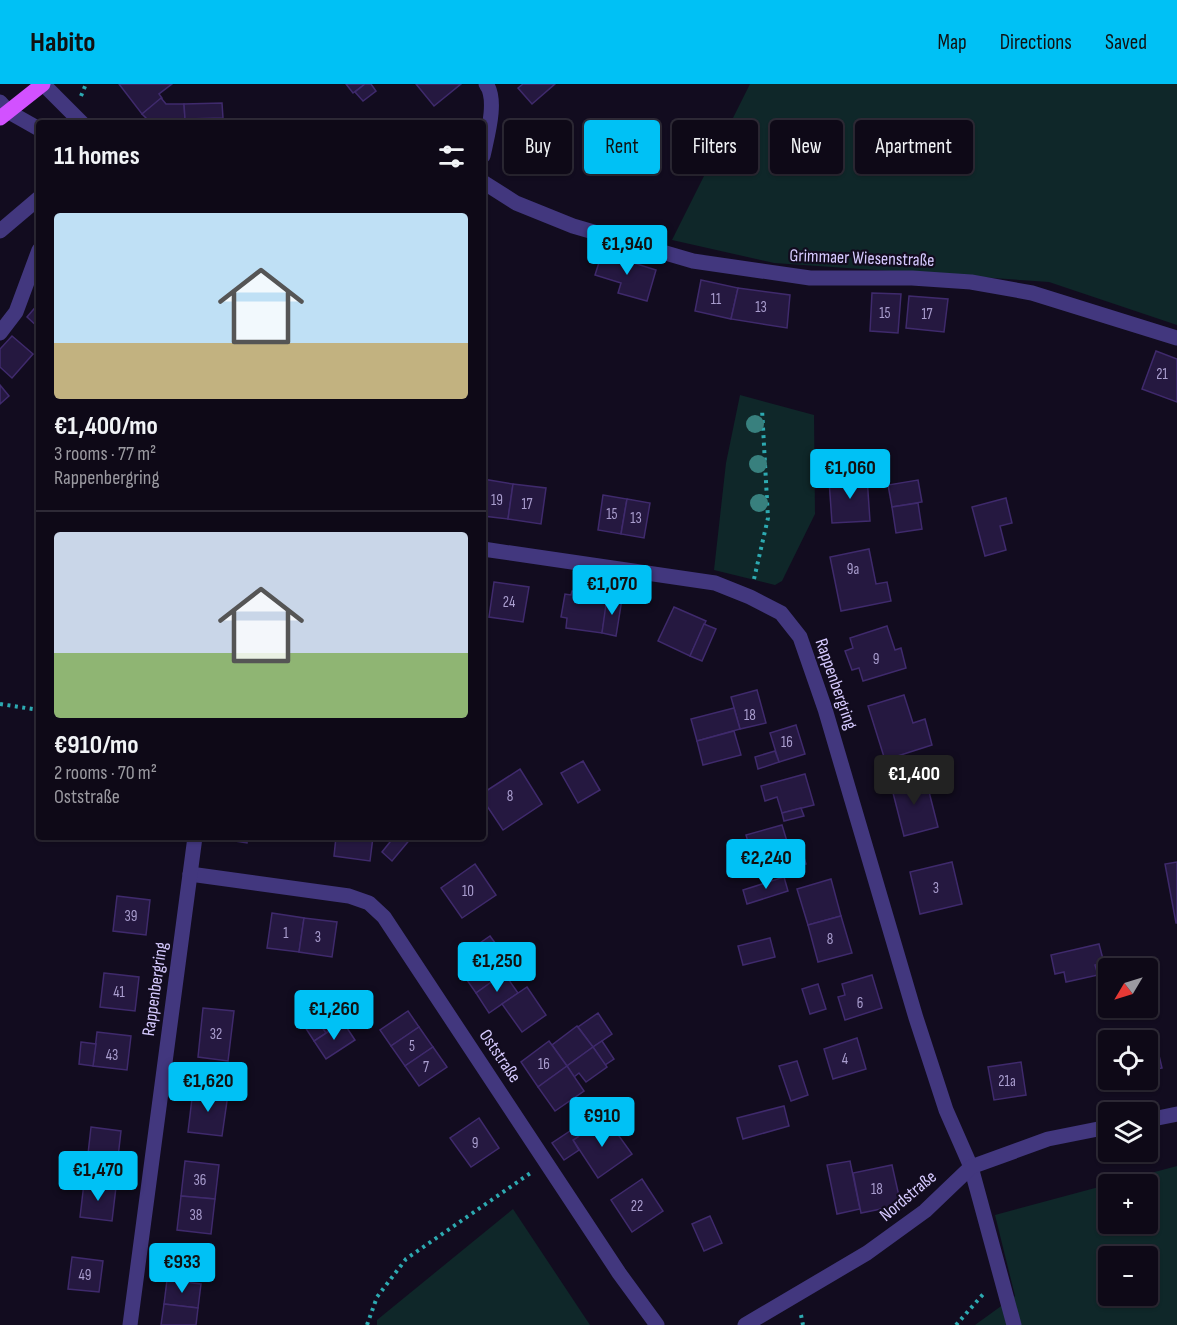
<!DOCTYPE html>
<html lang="en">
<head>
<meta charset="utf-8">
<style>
	body { margin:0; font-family:"Sofia Sans Condensed",sans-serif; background:#1c1724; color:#f1f3f6; height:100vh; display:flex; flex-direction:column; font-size:22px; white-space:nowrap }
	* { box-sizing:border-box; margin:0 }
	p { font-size:20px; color:#9b9aa1 }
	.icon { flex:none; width:33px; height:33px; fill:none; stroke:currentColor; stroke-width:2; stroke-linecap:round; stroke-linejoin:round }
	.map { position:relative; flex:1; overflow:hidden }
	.details { position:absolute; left:36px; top:36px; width:450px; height:720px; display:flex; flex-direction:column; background:#0e0917; border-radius:6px; box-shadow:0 2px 4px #0004,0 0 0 2px #2e2a36 }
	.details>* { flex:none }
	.banner { position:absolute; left:504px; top:36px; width:570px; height:54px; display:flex; gap:12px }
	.needle { width:39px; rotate:232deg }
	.controls { position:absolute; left:1098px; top:874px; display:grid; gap:12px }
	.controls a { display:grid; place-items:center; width:60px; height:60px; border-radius:6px; background:#0e0917; box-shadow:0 2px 4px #0004,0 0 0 2px #2e2a36; font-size:30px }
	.price { position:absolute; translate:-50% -51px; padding:0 14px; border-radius:6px; background:#00c1f5; color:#111; font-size:20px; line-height:39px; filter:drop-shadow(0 2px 3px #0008) }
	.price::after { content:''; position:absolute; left:50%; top:36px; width:18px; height:14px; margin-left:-9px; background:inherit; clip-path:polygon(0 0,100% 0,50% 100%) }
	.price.current { background:#222; color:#fff }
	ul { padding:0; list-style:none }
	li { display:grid; align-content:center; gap:12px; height:318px; padding:0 18px }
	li+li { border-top:2px solid #2e2a36 }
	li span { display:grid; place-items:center; height:186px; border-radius:6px; color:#555 }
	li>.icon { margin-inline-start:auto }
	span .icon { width:108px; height:108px; fill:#fffc; stroke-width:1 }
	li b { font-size:26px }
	h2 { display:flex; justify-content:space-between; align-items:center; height:72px; padding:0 18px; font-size:26px }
	.tag { padding:0 21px; border-radius:6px; background:#0e0917; box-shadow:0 2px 4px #0004,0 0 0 2px #2e2a36; font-size:21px; line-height:54px }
	.tag.current { background:#00c1f5; color:#111 }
	header { display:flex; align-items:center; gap:36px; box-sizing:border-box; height:84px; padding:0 30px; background:#00c1f5; color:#111 }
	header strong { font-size:28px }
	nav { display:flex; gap:33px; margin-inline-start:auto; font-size:21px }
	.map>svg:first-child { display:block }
	.green { fill:#0f2729; fill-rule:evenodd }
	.building { fill:#251840; stroke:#3f2a6c; stroke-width:1.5 }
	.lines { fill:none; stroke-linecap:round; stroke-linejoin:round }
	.path { stroke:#2daab1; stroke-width:4; stroke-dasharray:3 4.5; stroke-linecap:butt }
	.minor { stroke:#42377e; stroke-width:15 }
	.major { stroke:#d251ff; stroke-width:15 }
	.tree { fill:#38807e }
	.labels { text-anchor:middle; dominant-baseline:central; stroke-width:4.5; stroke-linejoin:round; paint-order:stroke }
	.number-label { font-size:15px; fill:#aa9ecf }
	.street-label { font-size:18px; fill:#d6caff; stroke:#120c1f }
</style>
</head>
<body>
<header>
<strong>Habito</strong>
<nav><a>Map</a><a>Directions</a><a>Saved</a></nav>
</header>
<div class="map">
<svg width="1177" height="1241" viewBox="0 0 1177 1241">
	<rect width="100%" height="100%" fill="#120c1f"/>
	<!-- green -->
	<g class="green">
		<polygon points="750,0 1177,0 1177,241 1049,198 774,179 672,156"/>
		<polygon points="740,311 814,331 815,430 782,497 775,501 714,486 726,379"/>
		<path d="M1177 1082V1241H975L1015 1212 995 1131ZM1108 1101H1148V1140H1108ZM1108 1173H1148V1212H1108Z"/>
		<polygon points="513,1125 590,1241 377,1241 377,1236"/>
	</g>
	<!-- building -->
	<g class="building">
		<polygon points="119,0 172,0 159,10 162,14 142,30"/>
		<polygon points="346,0 365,0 353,9"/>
		<polygon points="365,0 371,0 376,7 363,17 355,8"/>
		<polygon points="416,0 461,0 434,22"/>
		<polygon points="523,0 555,0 532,20 518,4"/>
		<polygon points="161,14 166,20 184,20 185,35 147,35 142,30"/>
		<polygon points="222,19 223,34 185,35 184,20"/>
		<polygon points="602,169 656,186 647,217 618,209 621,199 595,191"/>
		<polygon points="701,196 738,204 731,235 695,227"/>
		<polygon points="738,204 790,211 787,244 731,235"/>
		<polygon points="872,209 901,210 898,249 870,247"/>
		<polygon points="909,212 948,215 944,248 906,244"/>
		<polygon points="39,219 39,244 27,233"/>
		<polygon points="12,252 33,270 12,294 0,283 0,265"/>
		<polygon points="1156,267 1177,275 1177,318 1142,305"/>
		<polygon points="0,301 9,312 0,320"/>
		<polygon points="867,393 870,437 832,439 829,396"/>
		<polygon points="483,395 513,400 508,435 483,432"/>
		<polygon points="918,396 922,418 892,423 888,401"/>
		<polygon points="513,400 546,404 541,440 508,435"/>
		<polygon points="603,411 627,415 621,450 598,446"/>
		<polygon points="1006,414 1012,439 1000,442 1006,466 985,472 972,423"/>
		<polygon points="627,415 650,419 644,454 621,450"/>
		<polygon points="918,419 922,445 896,449 892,423"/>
		<polygon points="869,465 876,500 887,498 891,517 841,527 830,473"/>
		<polygon points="494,498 529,503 523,538 489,533"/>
		<polygon points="572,507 608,512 602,549 566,544 567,534 561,533 565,510 571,511"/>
		<polygon points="607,513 622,515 616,552 602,549"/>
		<polygon points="674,523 706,537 690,572 658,557"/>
		<polygon points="704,540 716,545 702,577 690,572"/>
		<polygon points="887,542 895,566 901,564 906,584 863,597 859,584 852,586 845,567 853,564 850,554"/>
		<polygon points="757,606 766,639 740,645 731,613"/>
		<polygon points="904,611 913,639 925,635 932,661 885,676 868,622"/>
		<polygon points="734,624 740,645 697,657 691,635"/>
		<polygon points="796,641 805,670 779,678 770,649"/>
		<polygon points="734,647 741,671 703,681 697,657"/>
		<polygon points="775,667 779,678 758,685 755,673"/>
		<polygon points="583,677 600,706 578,719 561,689"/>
		<polygon points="520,685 542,720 503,746 483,716 483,709"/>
		<polygon points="805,690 814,721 782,729 777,713 765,717 761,702"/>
		<polygon points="925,692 938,743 904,752 891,701"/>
		<polygon points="801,724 804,732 784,737 782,729"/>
		<polygon points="782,741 789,764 800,760 806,780 758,793 746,751"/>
		<polygon points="229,753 248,753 247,759 228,756"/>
		<polygon points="336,753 373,753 370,777 334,772"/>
		<polygon points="394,753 412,753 392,777 382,768"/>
		<polygon points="952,778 962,820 920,830 910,788"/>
		<polygon points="1177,778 1177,839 1176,839 1165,780"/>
		<polygon points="475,780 496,811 462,834 441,804"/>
		<polygon points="784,793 788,807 747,820 743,806"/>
		<polygon points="831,795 841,832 808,841 797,805"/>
		<polygon points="117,812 150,816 146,851 113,847"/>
		<polygon points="272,829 304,834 299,868 267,864"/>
		<polygon points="841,832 852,869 818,878 808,841"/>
		<polygon points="304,834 337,838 332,873 299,868"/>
		<polygon points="490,852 507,875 499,881 490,869 478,878 470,866"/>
		<polygon points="770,854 775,873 743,881 738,862"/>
		<polygon points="1099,860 1104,879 1095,881 1098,891 1066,898 1064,888 1055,890 1051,871"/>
		<polygon points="490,869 504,889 476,909 462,889"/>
		<polygon points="104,889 139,893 135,927 100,923"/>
		<polygon points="504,889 518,909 489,929 476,909"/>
		<polygon points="872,891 882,924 845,936 838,913 845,911 842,900"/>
		<polygon points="818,900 826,925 810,930 802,905"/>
		<polygon points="527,903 546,931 522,948 502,920"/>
		<polygon points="309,923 326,949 314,957 303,940 306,938 300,929"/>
		<polygon points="332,923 343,938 326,949 316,934"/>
		<polygon points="203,924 234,927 228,977 198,973"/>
		<polygon points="408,927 419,943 391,962 380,946"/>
		<polygon points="598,929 612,950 593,963 578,943"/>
		<polygon points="343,938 355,956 326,975 314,957"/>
		<polygon points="577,942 593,963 567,982 552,961"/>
		<polygon points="419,943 433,963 405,982 391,962"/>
		<polygon points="1154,946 1157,963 1148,965 1148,957 1122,957 1121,953"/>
		<polygon points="97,948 131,952 127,986 93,982"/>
		<polygon points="857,954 866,985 833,995 824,965"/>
		<polygon points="549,957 567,982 538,1003 521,978"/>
		<polygon points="602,957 614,975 605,981 593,963"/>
		<polygon points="81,958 96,960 93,982 79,980"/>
		<polygon points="433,963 447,983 419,1002 405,982"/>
		<polygon points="593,963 607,983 586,998 579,989 574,993 567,982"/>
		<polygon points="1157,963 1162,984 1148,987 1148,965"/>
		<polygon points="797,977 808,1011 791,1017 779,982"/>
		<polygon points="1021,978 1026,1011 994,1016 988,983"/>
		<polygon points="567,982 584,1007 555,1027 538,1003"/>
		<polygon points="193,1006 228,1010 222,1052 188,1048"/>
		<polygon points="784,1022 789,1042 743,1055 737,1034"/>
		<polygon points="479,1034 499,1064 471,1083 450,1054"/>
		<polygon points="606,1034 632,1070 598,1094 573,1056"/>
		<polygon points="91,1043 121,1047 117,1082 87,1079"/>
		<polygon points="573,1045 578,1053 573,1056 579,1066 564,1076 552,1059"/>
		<polygon points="185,1077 219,1081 215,1115 181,1112"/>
		<polygon points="850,1077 860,1125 837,1130 827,1081"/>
		<polygon points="892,1081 901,1121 861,1129 853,1089"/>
		<polygon points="642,1095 663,1127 632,1148 611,1116"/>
		<polygon points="84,1099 116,1103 112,1137 80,1133"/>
		<polygon points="181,1112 215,1115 211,1150 177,1146"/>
		<polygon points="710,1132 722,1159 704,1167 692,1140"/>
		<polygon points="72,1173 103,1177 99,1208 68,1205"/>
		<polygon points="167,1196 201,1200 198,1224 164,1220"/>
		<polygon points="164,1220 198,1224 196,1241 161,1241"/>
	</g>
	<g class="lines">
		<!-- path -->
		<g class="path">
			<polyline points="81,12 86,0"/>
			<polyline points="754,495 768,434 762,325"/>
			<polyline points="0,620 39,626"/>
			<polyline points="801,1231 803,1241"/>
			<polyline points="367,1241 377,1213 406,1175 532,1088"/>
			<polyline points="956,1241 985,1208"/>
		</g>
		<!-- minor -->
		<g class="minor">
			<polyline points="43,0 82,39"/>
			<polyline points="0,18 9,28 39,45"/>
			<path d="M483 72C487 53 498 15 486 0"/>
			<polyline points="483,98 516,119 573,142 693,177 810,194 912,194 971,198 1032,209 1177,254"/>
			<polyline points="0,147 39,114"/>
			<polyline points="0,249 16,228 39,166"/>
			<polyline points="483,465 715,499 750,513 781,529 800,553 825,625 916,934 946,1026 971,1083 1014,1241"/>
			<polyline points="190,790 349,812 369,819 384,833 619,1189 657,1241"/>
			<polyline points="1148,1036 1177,1030"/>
			<polyline points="130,1241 195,753"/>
			<polyline points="745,1241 867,1169 925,1127 971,1083 1048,1055 1108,1043"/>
		</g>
		<!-- major -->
		<polyline class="major" points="0,34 43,0"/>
	</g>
	<!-- trees -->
	<g class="tree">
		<circle cx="755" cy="340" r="9"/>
		<circle cx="758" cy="380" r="9"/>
		<circle cx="759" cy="419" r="9"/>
	</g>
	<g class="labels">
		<!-- number labels -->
		<g class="number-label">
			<text x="716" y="215">11</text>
			<text x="761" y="223">13</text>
			<text x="885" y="229">15</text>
			<text x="927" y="230">17</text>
			<text x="1162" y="290">21</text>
			<text x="497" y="416">19</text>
			<text x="527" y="420">17</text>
			<text x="612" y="430">15</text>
			<text x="636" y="434">13</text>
			<text x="853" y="485">9a</text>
			<text x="509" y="518">24</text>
			<text x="876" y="575">9</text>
			<text x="750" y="631">18</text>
			<text x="787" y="658">16</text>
			<text x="510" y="712">8</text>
			<text x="936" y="804">3</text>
			<text x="468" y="807">10</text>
			<text x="131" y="832">39</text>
			<text x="286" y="849">1</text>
			<text x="318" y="853">3</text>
			<text x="830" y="855">8</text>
			<text x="119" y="908">41</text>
			<text x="860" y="919">6</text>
			<text x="216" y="950">32</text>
			<text x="412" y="962">5</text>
			<text x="112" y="971">43</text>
			<text x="845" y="975">4</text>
			<text x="544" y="980">16</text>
			<text x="426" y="983">7</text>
			<text x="1007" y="997">21a</text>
			<text x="475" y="1059">9</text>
			<text x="200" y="1096">36</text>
			<text x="877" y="1105">18</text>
			<text x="637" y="1122">22</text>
			<text x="196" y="1131">38</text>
			<text x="85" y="1191">49</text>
		</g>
		<!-- street labels -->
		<g class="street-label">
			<text transform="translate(862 174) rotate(2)">Grimmaer Wiesenstraße</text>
			<text transform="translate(836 600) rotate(71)">Rappenbergring</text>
			<text transform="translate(155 905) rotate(-82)">Rappenbergring</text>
			<text transform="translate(500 972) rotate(56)">Oststraße</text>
			<text transform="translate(908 1112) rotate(-40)">Nordstraße</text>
		</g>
	</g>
</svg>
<div class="controls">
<a><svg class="needle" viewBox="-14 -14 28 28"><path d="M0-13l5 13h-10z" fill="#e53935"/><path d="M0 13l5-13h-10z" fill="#9b9aa1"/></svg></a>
<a><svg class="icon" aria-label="locate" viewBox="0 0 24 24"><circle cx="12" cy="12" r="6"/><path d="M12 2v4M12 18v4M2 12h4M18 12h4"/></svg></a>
<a><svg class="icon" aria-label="layers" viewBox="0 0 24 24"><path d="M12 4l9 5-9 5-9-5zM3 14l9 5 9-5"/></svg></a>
<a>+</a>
<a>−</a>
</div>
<b class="price" style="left:627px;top:192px">€1,940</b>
<b class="price" style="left:850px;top:416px">€1,060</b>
<b class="price" style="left:612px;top:532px">€1,070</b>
<b class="price current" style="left:914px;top:722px">€1,400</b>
<b class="price" style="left:766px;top:806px">€2,240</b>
<b class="price" style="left:497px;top:909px">€1,250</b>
<b class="price" style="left:334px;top:957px">€1,260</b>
<b class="price" style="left:208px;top:1029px">€1,620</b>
<b class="price" style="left:602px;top:1064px">€910</b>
<b class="price" style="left:98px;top:1118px">€1,470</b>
<b class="price" style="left:182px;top:1210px">€933</b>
<div class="banner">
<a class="tag">Buy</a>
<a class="tag current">Rent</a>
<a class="tag">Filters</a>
<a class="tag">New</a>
<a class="tag">Apartment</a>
</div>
<section class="details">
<h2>11 homes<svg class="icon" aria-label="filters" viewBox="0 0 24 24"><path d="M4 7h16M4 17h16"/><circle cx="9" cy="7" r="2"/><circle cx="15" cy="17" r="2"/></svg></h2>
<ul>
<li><span style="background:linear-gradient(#bfe0f5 70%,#c2b280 0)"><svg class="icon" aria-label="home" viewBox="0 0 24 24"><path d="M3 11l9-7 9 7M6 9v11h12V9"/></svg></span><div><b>€1,400/mo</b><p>3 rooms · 77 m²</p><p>Rappenbergring</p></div></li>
<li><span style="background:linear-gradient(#c9d6e8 65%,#8fb573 0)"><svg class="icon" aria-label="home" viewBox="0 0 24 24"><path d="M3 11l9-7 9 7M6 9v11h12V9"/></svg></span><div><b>€910/mo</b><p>2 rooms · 70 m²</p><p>Oststraße</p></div></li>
</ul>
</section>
</div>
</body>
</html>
